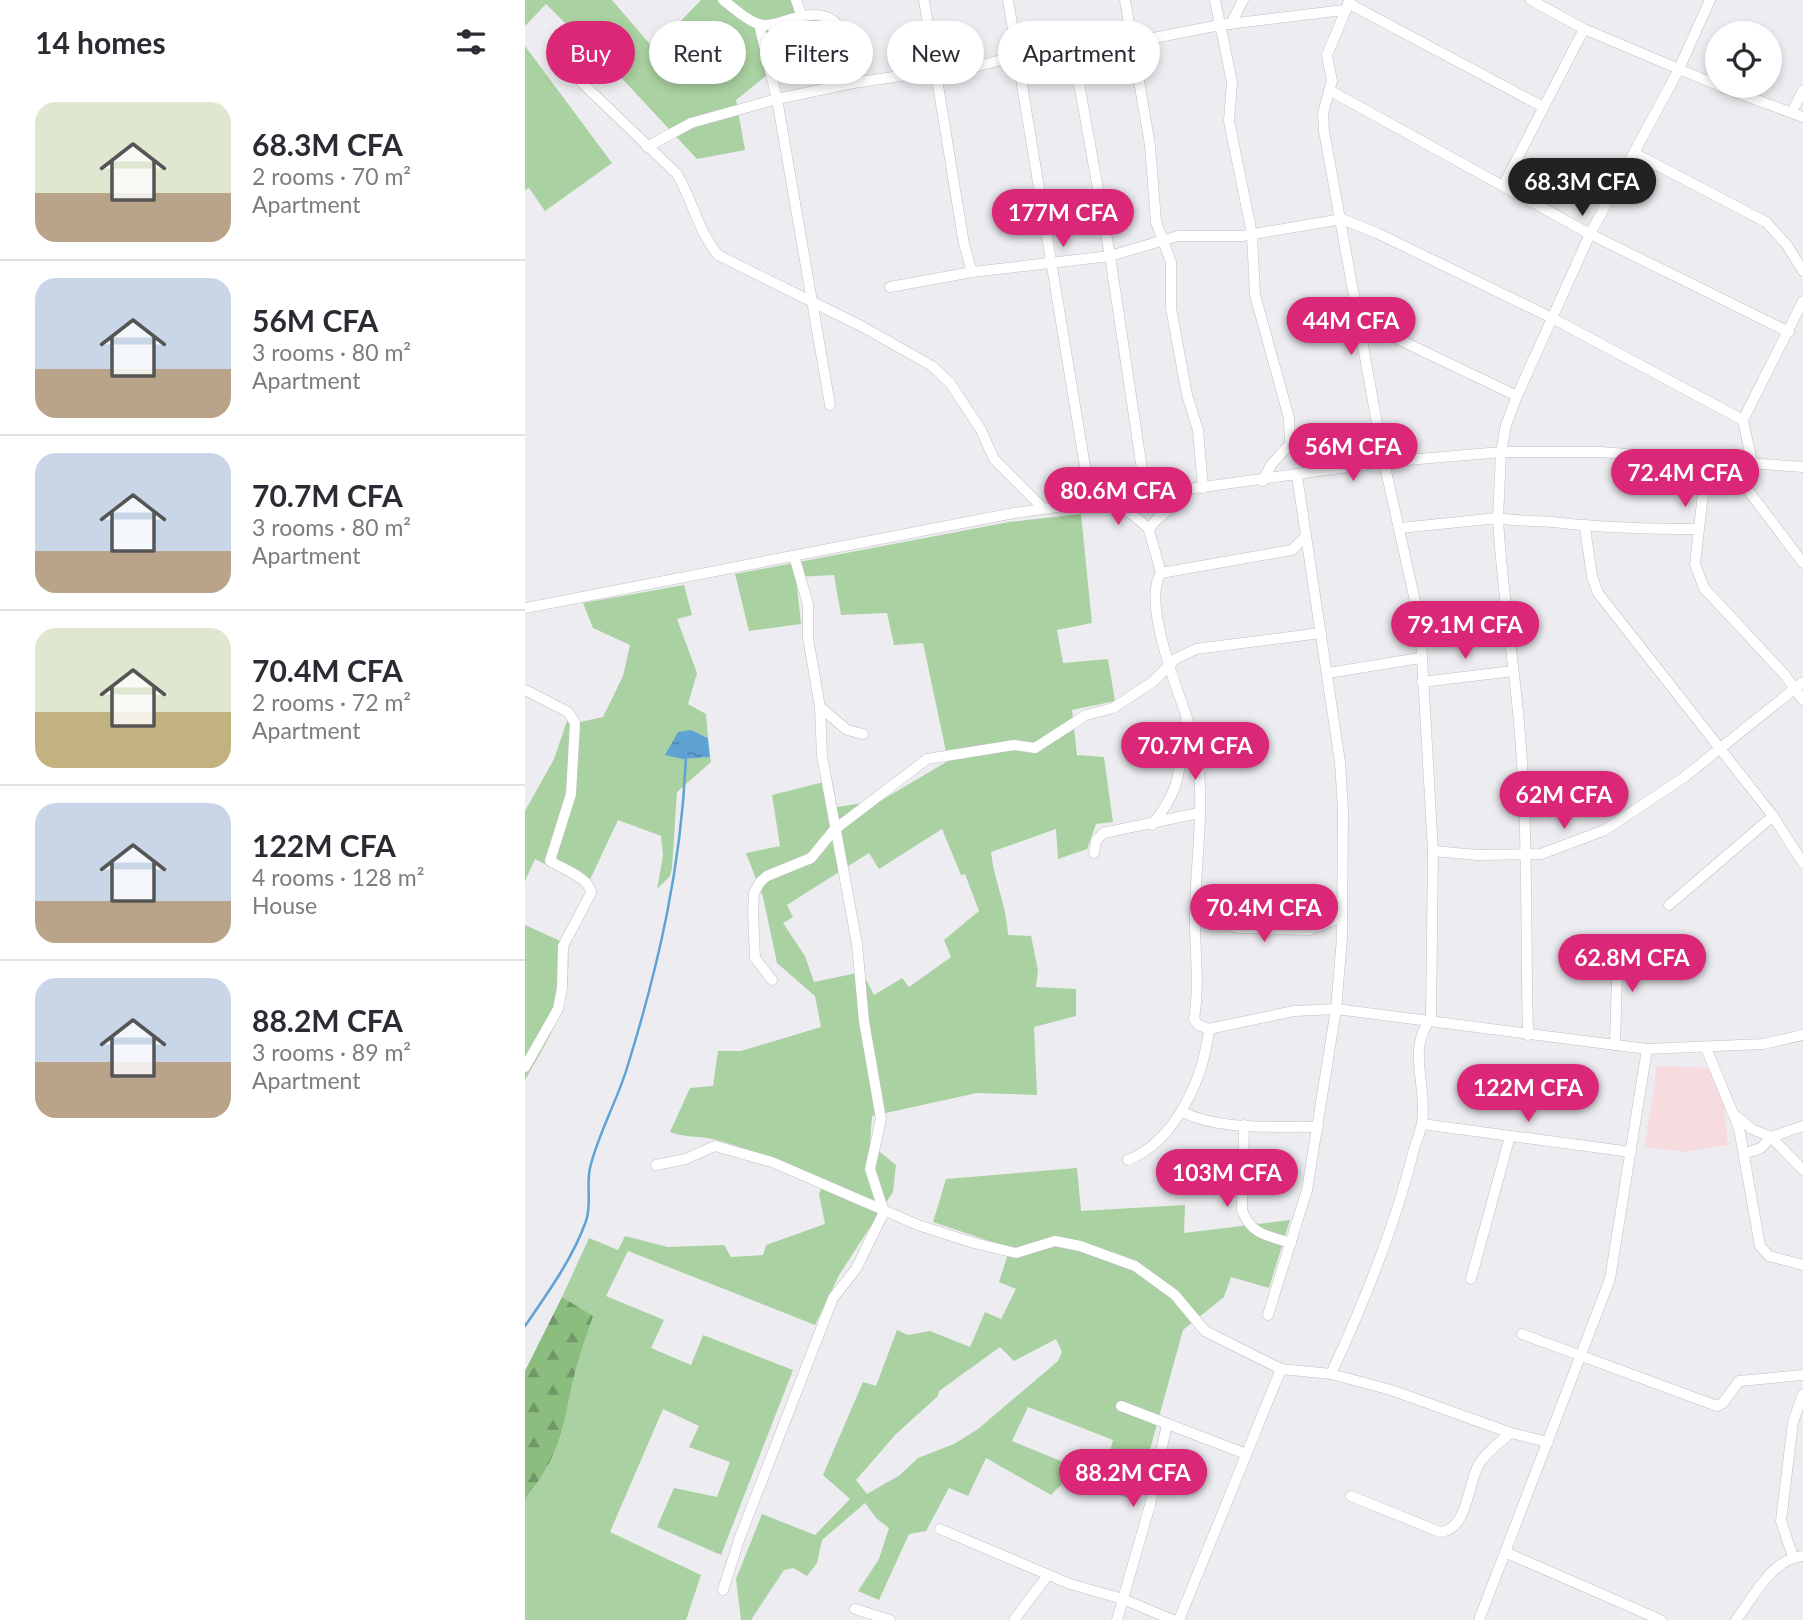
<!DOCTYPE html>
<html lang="en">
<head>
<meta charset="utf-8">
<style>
	body { margin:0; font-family:Lato,sans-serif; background:#f2f2f3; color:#2b2b33; height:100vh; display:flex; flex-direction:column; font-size:26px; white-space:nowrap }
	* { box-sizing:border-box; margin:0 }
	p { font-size:23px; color:#7c7c81 }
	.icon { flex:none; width:38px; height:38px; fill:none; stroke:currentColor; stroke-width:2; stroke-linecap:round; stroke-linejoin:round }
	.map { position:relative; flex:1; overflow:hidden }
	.details { display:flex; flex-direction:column; background:#fff; width:525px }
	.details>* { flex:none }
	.guide { position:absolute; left:21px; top:21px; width:665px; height:63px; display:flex; gap:14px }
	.fabs { position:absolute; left:1180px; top:21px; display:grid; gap:14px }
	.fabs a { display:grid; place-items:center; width:77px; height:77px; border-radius:50%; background:#fff; box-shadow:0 4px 10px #0003; font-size:35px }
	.price { position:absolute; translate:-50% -60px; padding:0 16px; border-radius:24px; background:#db2777; color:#fff; font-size:23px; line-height:46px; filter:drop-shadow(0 2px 4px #0008) }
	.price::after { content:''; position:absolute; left:50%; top:42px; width:21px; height:16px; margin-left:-10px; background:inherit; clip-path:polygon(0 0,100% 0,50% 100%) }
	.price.on { background:#222; color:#fff }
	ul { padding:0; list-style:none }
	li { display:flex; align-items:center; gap:21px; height:175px; padding:0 35px }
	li+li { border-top:2px solid #e1e1e2 }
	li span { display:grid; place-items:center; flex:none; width:196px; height:140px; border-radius:21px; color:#555 }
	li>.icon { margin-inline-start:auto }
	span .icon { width:84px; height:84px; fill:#fffc; stroke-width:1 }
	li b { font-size:30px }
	h2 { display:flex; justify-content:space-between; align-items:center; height:84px; padding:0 35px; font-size:30px }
	.pill { padding:0 24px; border-radius:32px; background:#fff; box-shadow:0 4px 10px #0003; font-size:24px; line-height:63px }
	.pill.on { background:#db2777; color:#fff }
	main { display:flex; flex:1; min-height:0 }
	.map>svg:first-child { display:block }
	.education { fill:#f7dcdf }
	.grass { fill:#aad1a1; fill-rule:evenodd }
	.forest { fill:url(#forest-firs) }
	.water { fill:url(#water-ripples) }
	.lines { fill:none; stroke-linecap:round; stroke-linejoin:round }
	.stream { stroke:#5fa3d4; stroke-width:2.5 }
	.minor-casing { stroke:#c0c0c3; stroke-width:11 }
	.minor { stroke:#fff; stroke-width:10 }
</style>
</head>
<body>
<main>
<section class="details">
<h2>14 homes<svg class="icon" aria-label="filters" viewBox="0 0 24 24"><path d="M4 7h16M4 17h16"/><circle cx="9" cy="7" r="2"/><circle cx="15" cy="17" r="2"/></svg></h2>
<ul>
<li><span style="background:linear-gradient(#dfe7d0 65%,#b9a48a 0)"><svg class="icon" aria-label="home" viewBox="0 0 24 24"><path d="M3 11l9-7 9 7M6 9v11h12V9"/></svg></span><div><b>68.3M CFA</b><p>2 rooms · 70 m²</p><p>Apartment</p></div></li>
<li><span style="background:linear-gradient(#c9d6e8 65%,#b9a48a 0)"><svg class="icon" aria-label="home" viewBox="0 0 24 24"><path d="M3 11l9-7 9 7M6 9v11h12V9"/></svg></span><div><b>56M CFA</b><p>3 rooms · 80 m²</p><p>Apartment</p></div></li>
<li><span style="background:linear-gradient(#c9d6e8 70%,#b9a48a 0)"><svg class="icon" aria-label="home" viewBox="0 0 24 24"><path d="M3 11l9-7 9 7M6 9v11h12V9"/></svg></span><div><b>70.7M CFA</b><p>3 rooms · 80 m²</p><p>Apartment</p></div></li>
<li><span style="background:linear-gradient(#dfe7d0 60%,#c2b280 0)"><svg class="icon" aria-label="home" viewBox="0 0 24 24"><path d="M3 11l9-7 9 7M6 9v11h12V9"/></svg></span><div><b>70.4M CFA</b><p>2 rooms · 72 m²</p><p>Apartment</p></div></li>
<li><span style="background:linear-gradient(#c9d6e8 70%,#b9a48a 0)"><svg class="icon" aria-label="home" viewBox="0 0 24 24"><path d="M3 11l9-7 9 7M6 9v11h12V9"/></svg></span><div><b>122M CFA</b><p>4 rooms · 128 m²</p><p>House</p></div></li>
<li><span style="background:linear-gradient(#c9d6e8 60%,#b9a48a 0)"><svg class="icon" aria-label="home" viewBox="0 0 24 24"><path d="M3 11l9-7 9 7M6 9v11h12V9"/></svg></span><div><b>88.2M CFA</b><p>3 rooms · 89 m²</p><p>Apartment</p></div></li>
</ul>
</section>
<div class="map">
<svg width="1278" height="1620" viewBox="0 0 1278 1620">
	<defs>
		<pattern id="forest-firs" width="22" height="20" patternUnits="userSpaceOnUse" patternTransform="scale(1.75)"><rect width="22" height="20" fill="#8bbd7f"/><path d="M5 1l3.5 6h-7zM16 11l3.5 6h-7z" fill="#709867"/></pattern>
		<pattern id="water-ripples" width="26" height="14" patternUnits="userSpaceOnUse" patternTransform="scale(1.75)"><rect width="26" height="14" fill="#5fa3d4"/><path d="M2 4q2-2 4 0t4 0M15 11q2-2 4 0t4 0" fill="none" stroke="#4d84ab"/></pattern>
	</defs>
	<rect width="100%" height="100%" fill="#ededf1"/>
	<!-- education -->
	<polygon class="education" points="1132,1066 1195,1068 1203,1145 1160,1152 1120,1147"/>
	<!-- grass -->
	<g class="grass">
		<polygon points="0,0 87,0 129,49 176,0 267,0 320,43 318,82 276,48 211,100 220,150 172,159 77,57 83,47 59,26 50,33 21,4 0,26"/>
		<polygon points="0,46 87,163 20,211 4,188 0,190"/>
		<path d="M556 514 567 623 532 630 538 663 583 659 590 701 547 710 552 755 579 757 588 822 571 824 562 849 533 859 531 829 466 852C469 881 482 906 483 935L506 936 513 970 511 987 551 989V1016L509 1027 512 1095 452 1093 347 1116 345 1144 371 1165 368 1192 314 1275 290 1325 103 1251 81 1296 139 1320 126 1348 166 1365 178 1335 268 1370 196 1555 132 1527 149 1488 192 1497 205 1462 164 1447 174 1426 138 1409 85 1532 176 1575 161 1620H0V1499C40 1452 37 1425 51 1369 56 1351 62 1334 67 1316L37 1297 64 1238 93 1250 100 1236 143 1247 199 1245 206 1257 238 1255 241 1245 300 1224 294 1194 297 1186C261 1167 223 1146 182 1138 169 1136 158 1137 145 1132L165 1088 188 1086 193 1051H216L296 1027 290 996 252 963 238 897 221 853 255 846 247 795 307 780 312 807 357 800 423 761 398 643 369 645 362 613 316 615 309 575 271 577 276 624 224 631 210 574 484 522ZM417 829 436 875 440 874 454 911 419 940 426 957 384 987 377 978 349 995 337 972 289 982 280 956 258 923 268 917 262 905 344 853 354 869Z"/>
		<polygon points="159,585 167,615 152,619 172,673 163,704 181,714 183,738 166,730 158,759 185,757 186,762 152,792 147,868 145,876 132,889 138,856 136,836 93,820 62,886 10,859 0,881 0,811 29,759 43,718 55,722 78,717 98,676 105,645 68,628 58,603"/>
		<path d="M0 925 42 944C49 1000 27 1033 0 1080Z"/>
		<path d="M552 1168 556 1211 660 1205 659 1233 765 1220 744 1288 706 1277 699 1297 658 1330 611 1500 575 1489 588 1440 503 1407 487 1441 553 1468 526 1495 461 1458 443 1496 424 1488 401 1531 384 1534 354 1600 333 1591 354 1559 364 1528 352 1519 340 1503 297 1540 292 1563 282 1576 268 1568 259 1570 226 1620H216L211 1579 237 1514 290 1535 325 1499 298 1475 338 1382 351 1386 372 1330 383 1335 405 1331 445 1347 460 1312 476 1319 491 1289 474 1282 485 1248 408 1222 421 1179ZM531 1339 537 1352 533 1361 453 1429 429 1444 393 1458 375 1475 342 1494 331 1480 371 1434 413 1396 414 1391 475 1347 489 1361Z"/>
	</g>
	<!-- forest -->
	<path class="forest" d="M37 1297 68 1316C62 1334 56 1351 51 1369 37 1425 40 1451 0 1499V1371Z"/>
	<!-- water -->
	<polygon class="water" points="166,730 183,738 185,757 158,759 140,755 153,732"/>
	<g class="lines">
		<!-- stream -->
		<path class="stream" d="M0 1326C22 1294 48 1258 61 1221 67 1205 61 1184 65 1168 73 1134 92 1101 102 1068 134 965 157 863 161 755"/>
		<!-- minor casing -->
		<g class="minor-casing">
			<g id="minor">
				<path d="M198 0C208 7 222 21 234 24 245 28 260 20 270 18 323 3 321 45 328 83"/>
				<polyline points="271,0 277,17"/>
				<polyline points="399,0 439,244 447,272"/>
				<polyline points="483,0 566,503"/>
				<polyline points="600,0 625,145 631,222 646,262 646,308 662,395 673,430 678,488"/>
				<polyline points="690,0 707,82 704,121 727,234 730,295 764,418 765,444 746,465 738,481"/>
				<polyline points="1006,0 1059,29 1192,85"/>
				<polyline points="823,3 1018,107"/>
				<polyline points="234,24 252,99 305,405"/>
				<polyline points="706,24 718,0"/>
				<polyline points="548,50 585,256 621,496"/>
				<path d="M52 78 152 174C168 201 173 231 193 255L338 327 407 366 425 383 456 430 469 459 519 509"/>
				<polyline points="1194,86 1278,117"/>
				<polyline points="804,90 1065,234 1264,332"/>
				<polyline points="1267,112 1278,90"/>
				<polyline points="122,147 166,123 252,99 328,83 409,71 435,71 491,56 608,42 695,25 819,10"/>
				<polyline points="1109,153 1241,222 1262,245 1278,271"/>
				<polyline points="978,186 1059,29"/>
				<polyline points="365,287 447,272 585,256 653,236 717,236 817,219 852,233 1027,318 1218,420"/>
				<polyline points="835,321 992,396"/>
				<polyline points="1182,458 1170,564 1179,588 1259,674 1278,700"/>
				<polyline points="1201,461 1278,563"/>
				<polyline points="1227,462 1218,420 1278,301"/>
				<path d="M659 490C653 510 633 512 624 530L636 573C616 603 655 695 665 727 686 791 668 863 670 929 671 960 674 988 669 1019L673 1025 684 1029 769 1011 811 1009 1122 1049 1238 1044 1278 1035"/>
				<path d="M588 500C598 509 618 521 624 530"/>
				<path d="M875 528 973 518C976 577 985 635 991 693 1004 807 1000 922 1003 1035"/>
				<polyline points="1060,528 1067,576 1073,593 1248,816 1278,863"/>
				<path d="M1173 529C1128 529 1082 528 1037 523 1016 520 994 522 973 518L976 452 981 425 992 396 1065 234 1153 71 1185 0"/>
				<polyline points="636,573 767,550 781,536"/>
				<polyline points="0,608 489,513 859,462 976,452 1075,452 1278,467"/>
				<polyline points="803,673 895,658"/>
				<polyline points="897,682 988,671"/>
				<path d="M0 690 43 712 50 723 46 794 25 861C38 869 65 878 66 893L38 946 37 988 33 1009 0 1067"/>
				<polyline points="295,707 322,730 338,734"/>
				<path d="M627 825C661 783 652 767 661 719"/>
				<polyline points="908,851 953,855 1016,854 1080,830 1158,778 1278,682"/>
				<polyline points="569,853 571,841 578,833 674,813"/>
				<polyline points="671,903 696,922 713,928 784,930 817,917"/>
				<polyline points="1144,905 1248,816"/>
				<polyline points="247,980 230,958 228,912 229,893 235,882 242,876 286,858 309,830 402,759 489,745 510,748 561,715 588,708 629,681 650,659 671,649 796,633"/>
				<polyline points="1090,1045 1093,941"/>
				<polyline points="1181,1048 1214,1128 1235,1246 1244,1256 1278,1265"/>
				<path d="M657 1112C697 1131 749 1126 793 1127"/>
				<polyline points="1211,1116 1227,1129 1246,1137 1278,1170"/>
				<polyline points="897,1124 1106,1152"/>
				<path d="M719 1125 717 1210C725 1234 743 1236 766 1243"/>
				<polyline points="1219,1154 1236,1148 1246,1137 1278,1126"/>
				<path d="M603 1160C651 1141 679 1077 684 1029"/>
				<polyline points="131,1165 161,1159 190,1146 247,1162 393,1225 449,1243 491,1253 530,1241 555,1246 610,1266 650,1295 680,1331 756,1369 806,1374 866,1390 986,1433 1023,1442"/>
				<polyline points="946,1279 985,1136"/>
				<polyline points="743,1315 782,1190 811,1009 817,938 818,810 815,762 772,476"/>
				<polyline points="997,1334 1192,1406 1198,1403 1214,1381 1278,1375"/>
				<path d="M806 1374C839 1303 869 1229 888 1153 890 1143 896 1132 897 1122 903 1087 881 1048 906 1019L908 851 895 623 859 462 799 131 798 113 807 81 802 55 825 0"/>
				<polyline points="596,1406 721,1454"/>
				<path d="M826 1496 915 1532C943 1530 942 1485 954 1464 962 1451 975 1442 986 1433"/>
				<polyline points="415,1529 545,1584 598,1599 648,1620"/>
				<polyline points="982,1553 1136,1620"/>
				<polyline points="1268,1557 1256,1521 1268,1422 1278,1394"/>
				<polyline points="198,1590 215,1537 308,1298 331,1269 359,1212 345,1169 356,1119 339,1021 332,944 297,756 295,707 283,638 283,604 269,556"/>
				<polyline points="330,1609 365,1620"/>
				<polyline points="489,1620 523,1575"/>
				<polyline points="592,1620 625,1505 642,1424"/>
				<polyline points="654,1620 756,1369"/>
				<polyline points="954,1620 1085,1279 1122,1049"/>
				<path d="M1211 1620C1229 1597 1246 1559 1278 1556"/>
			</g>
		</g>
		<!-- minor -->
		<use href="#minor" class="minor"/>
	</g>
</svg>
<div class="fabs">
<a><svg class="icon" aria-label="locate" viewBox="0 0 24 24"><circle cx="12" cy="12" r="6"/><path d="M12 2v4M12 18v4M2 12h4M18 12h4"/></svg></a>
</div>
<b class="price on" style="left:1057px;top:218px">68.3M CFA</b>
<b class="price" style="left:538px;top:249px">177M CFA</b>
<b class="price" style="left:826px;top:357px">44M CFA</b>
<b class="price" style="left:828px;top:483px">56M CFA</b>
<b class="price" style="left:1160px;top:509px">72.4M CFA</b>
<b class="price" style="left:593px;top:527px">80.6M CFA</b>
<b class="price" style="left:940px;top:661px">79.1M CFA</b>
<b class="price" style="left:670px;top:782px">70.7M CFA</b>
<b class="price" style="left:1039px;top:831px">62M CFA</b>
<b class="price" style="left:739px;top:944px">70.4M CFA</b>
<b class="price" style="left:1107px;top:994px">62.8M CFA</b>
<b class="price" style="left:1003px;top:1124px">122M CFA</b>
<b class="price" style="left:702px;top:1209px">103M CFA</b>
<b class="price" style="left:608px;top:1509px">88.2M CFA</b>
<div class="guide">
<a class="pill on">Buy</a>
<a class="pill">Rent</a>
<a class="pill">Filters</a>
<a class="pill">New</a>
<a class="pill">Apartment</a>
</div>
</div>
</main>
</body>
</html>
